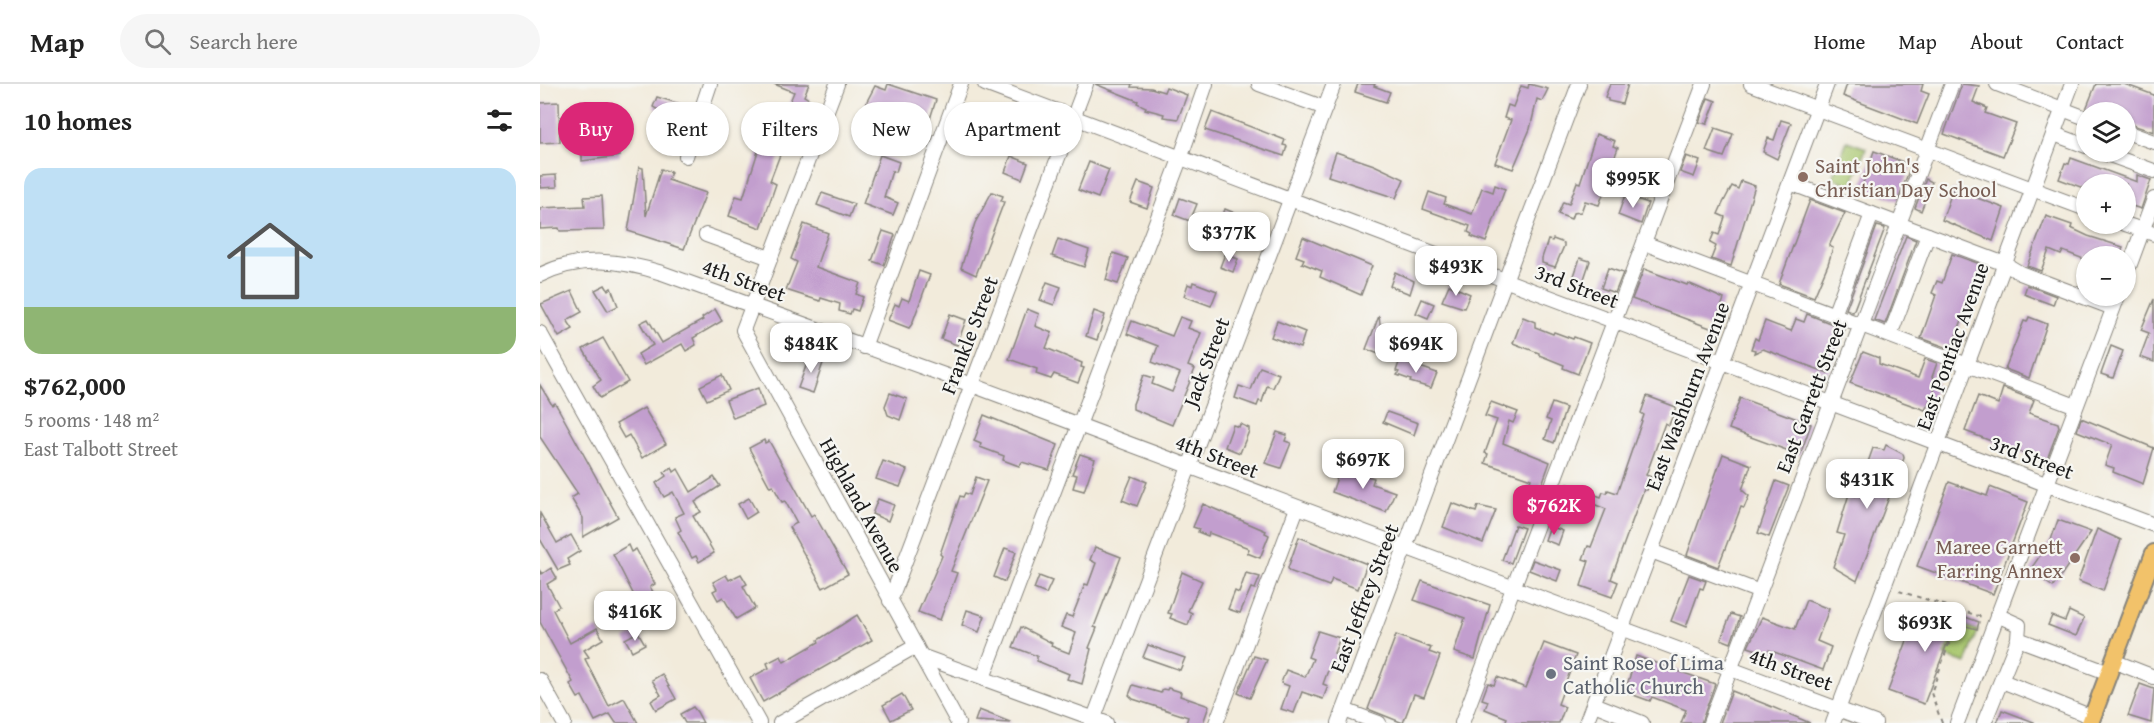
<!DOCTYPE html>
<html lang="en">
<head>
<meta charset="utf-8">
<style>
	body { margin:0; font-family:"Gentium Book Plus",serif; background:#f6f6f6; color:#222; height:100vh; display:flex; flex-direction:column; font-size:22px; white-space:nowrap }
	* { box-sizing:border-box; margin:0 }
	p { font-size:20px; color:#767676 }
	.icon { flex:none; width:33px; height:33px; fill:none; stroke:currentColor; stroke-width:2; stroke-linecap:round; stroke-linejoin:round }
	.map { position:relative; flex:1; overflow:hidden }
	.details { display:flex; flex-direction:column; background:#fff; width:540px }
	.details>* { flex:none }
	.guide { position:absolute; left:18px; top:18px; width:570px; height:54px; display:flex; gap:12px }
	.buttons { position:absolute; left:1536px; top:18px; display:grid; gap:12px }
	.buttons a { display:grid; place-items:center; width:60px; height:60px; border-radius:50%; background:#fff; box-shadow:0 2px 4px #0004; font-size:30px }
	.price { position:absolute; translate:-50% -51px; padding:0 14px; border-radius:12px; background:#fff; color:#222; font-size:20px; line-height:39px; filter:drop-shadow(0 2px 3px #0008) }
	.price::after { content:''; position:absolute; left:50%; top:36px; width:18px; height:14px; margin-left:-9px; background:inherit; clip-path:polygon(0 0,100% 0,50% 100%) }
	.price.on { background:#db2777; color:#fff }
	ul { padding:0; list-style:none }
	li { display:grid; align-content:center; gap:12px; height:318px; padding:0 24px }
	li+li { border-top:2px solid #e0e0e0 }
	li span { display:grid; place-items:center; height:186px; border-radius:18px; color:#555 }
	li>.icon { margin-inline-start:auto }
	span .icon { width:108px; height:108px; fill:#fffc; stroke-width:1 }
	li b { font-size:26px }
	h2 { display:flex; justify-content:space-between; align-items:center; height:72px; padding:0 24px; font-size:26px }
	.pill { padding:0 21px; border-radius:27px; background:#fff; box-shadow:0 2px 4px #0004; font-size:21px; line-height:54px }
	.pill.on { background:#db2777; color:#fff }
	header { display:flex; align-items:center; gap:36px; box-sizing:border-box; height:84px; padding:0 30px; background:#fff; border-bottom:2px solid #e0e0e0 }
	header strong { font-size:28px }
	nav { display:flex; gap:33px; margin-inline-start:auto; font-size:21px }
	.search { width:420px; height:54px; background:#f6f6f6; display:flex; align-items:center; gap:15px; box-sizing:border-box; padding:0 21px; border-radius:33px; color:#767676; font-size:22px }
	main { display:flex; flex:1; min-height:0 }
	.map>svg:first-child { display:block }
	.green { fill:#a9c76e; stroke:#627245; stroke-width:1.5 }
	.building { fill:#c29ece }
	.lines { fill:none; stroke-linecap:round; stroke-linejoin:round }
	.minor-casing { stroke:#87847c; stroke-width:16 }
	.major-casing { stroke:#87847c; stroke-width:20 }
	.path { stroke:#87847c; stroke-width:2; stroke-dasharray:4.5 4.5; stroke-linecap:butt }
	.minor { stroke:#fff; stroke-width:14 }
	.major { stroke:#f2c26a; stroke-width:16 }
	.education-dot { fill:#8d6e63; stroke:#f6f6f2; stroke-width:2 }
	.worship-dot { fill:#6b7280; stroke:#f6f6f2; stroke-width:2 }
	.labels { text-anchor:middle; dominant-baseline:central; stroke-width:4.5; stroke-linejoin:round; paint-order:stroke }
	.education-label { font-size:21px; fill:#785e54; stroke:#f6f6f2; text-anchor:start }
	.street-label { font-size:21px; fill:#1c1c1c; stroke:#f6f6f2 }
	.worship-label { font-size:21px; fill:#5b616d; stroke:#f6f6f2; text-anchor:start }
</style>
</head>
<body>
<header>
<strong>Map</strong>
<div class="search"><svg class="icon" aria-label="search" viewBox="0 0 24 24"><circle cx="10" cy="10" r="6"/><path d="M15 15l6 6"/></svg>Search here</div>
<nav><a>Home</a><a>Map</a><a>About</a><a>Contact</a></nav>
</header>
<main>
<section class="details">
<h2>10 homes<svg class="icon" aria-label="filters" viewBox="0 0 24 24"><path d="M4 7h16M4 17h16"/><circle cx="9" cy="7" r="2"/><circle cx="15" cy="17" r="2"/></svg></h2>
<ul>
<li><span style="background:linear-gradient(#bfe0f5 75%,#8fb573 0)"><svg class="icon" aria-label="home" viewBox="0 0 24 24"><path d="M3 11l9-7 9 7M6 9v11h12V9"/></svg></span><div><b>$762,000</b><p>5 rooms · 148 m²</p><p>East Talbott Street</p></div></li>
</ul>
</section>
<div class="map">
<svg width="1614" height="639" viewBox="0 0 1614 639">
	<rect width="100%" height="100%" fill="#f6f6f2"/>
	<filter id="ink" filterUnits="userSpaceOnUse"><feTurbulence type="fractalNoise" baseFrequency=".0167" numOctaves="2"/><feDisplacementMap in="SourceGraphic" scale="12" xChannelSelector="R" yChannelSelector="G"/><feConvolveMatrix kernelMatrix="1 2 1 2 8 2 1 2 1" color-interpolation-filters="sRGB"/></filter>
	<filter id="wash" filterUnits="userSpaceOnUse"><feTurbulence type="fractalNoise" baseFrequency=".008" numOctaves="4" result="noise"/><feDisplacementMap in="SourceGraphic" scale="24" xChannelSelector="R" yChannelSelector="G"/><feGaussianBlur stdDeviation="1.35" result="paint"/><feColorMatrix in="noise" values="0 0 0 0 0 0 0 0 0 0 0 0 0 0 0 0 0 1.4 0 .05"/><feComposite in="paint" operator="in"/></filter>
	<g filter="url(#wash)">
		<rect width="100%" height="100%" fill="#f2ebdb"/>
		<!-- green -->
		<g class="green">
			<polygon points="1307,57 1326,64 1312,101 1292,94"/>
			<polygon points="1418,539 1438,547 1426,579 1405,572"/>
		</g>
		<g id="blocks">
			<!-- building -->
			<g class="building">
				<polygon points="234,0 269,0 264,12 269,15 264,28 258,25 238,76 230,97 236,100 221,144 189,132 196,112 203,114 221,58 227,60 237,34 242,36 254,8"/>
				<polygon points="348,0 396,16 388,41 369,35 372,28 353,22 351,28 326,19 335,2 346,6"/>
				<polygon points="555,0 592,0 591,3 611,4 624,8 626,3 647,11 638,35 623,33 624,30 605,25 606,23 597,19 598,17"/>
				<polygon points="818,0 835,0 834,2 850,8 846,18 815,8"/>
				<polygon points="989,0 1008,5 1002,17 997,15 990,45 973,85 955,79 971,36 964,34 968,21 973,23 981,2 988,4"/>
				<polygon points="1070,0 1088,0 1082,20 1068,17 1068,15 1065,13"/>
				<polygon points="1307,0 1383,0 1381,7 1389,10 1377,40 1303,12"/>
				<polygon points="1422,0 1439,2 1433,18 1447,24 1445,29 1476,40 1463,72 1404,50"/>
				<polygon points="1556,0 1584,0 1614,11 1614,48 1586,39 1586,28 1553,28 1546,25"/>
				<polygon points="117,13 147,22 144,35 138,33 136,39 120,34 122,28 113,23"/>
				<polygon points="1168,14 1176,17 1167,40 1159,38"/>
				<polygon points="19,18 20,58 0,59 0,19"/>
				<polygon points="51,26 61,26 62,40 66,40 69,63 79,62 80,72 42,77 42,58 53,58"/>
				<polygon points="672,28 745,56 743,61 747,62 744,72 665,46"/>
				<polygon points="432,32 466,46 459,66 423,54"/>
				<polygon points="1241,36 1251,39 1237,75 1223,68 1228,54 1234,56"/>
				<polygon points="1175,44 1193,50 1184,73 1166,67"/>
				<polygon points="1056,50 1075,57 1073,62 1078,64 1070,85 1080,91 1075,103 1067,100 1059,121 1045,117 1041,128 1033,129 1031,135 1018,130 1023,118 1029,120 1037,98 1040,99"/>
				<polygon points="1334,67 1371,81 1358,117 1322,102"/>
				<polygon points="796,68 834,81 864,95 856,114 788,92"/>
				<polygon points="340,71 359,78 356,88 352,87 344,113 358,119 353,131 323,120"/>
				<polygon points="471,72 488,79 482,95 465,88"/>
				<polygon points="1146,72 1160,77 1154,93 1140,88"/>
				<polygon points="1531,74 1597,98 1597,91 1611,96 1601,125 1586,120 1586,100 1546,100 1546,105 1519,95 1525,79 1529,80"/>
				<polygon points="549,78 569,86 558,114 538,106"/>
				<polygon points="99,83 103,84 106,132 121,85 131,88 128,96 166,109 144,165 88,147"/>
				<polygon points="16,91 17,103 0,104 0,92"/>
				<polygon points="1386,95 1392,98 1381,127 1375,124"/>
				<polygon points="1201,97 1215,102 1191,182 1171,175 1176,162 1170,159 1174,149 1179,151 1185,133 1178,130 1183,119 1192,102 1198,105"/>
				<polygon points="598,98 614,104 607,124 590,118"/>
				<polygon points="955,101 965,105 946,158 931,152 932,150 928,148 930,142 883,125 889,108 906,114 904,120 932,130 942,104 953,108"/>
				<polygon points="1413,105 1464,124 1453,157 1402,136"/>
				<polygon points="452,108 463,112 461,117 464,118 436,191 421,184 435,139"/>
				<polygon points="282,109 314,120 309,133 277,121"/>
				<polygon points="1085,111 1108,119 1101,140 1078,131"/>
				<polygon points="62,112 64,146 20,147 19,144 0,145 0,124 45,122 44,113"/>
				<polygon points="640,114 657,120 650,137 634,131"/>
				<polygon points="1270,116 1305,129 1289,162 1293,164 1288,180 1274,213 1239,200"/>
				<polygon points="685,125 709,135 702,152 680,143 680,132 682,133"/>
				<polygon points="1506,132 1532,141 1531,144 1548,152 1583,163 1580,172 1546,172 1546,176 1523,167 1521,171 1509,166 1501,187 1487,182"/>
				<polygon points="264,140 288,149 276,183 320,199 316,210 323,213 318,227 312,225 310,230 299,227 300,220 281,214 280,217 246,206 257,178 251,175"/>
				<polygon points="1337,142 1345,144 1313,228 1306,225"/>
				<polygon points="343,147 355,151 344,181 332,177"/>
				<polygon points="1366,152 1376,156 1345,240 1334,236"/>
				<polygon points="763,153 832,182 821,211 780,193 782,187 762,179 764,175 756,172"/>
				<polygon points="518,155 549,166 544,183 512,172"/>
				<polygon points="1013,155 1024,159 1024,162 1015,183 1002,179 1002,174 1008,156 1012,157"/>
				<polygon points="573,169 588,174 578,200 566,196"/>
				<polygon points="685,170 698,175 693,188 680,183"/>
				<polygon points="1412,170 1443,181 1411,265 1381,254 1396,211 1392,209 1397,197 1402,199"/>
				<polygon points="1040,174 1050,177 1042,201 1032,198"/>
				<polygon points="1068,184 1083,189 1075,209 1061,204"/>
				<polygon points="1104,185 1147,201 1148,199 1184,215 1173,245 1092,215"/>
				<polygon points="379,187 390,191 372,240 369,244 348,236 355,220 359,222 362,214 369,217"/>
				<polygon points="855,188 874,197 870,210 850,202"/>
				<polygon points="507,198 521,203 514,221 500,216"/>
				<polygon points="653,198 677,207 671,222 644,212 648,200 652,202"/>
				<polygon points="65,201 68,206 71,204 78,222 68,227 55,206"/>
				<polygon points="909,201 930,210 924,224 902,217"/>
				<polygon points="1487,201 1516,212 1513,221 1484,210"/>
				<polygon points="32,207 42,228 27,236 33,245 19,253 1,220"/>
				<polygon points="882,215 894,220 888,234 876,229"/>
				<polygon points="1614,215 1614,278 1600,273 1609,249 1601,246"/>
				<polygon points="175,225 182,237 153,254 156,261 146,267 142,260 104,281 98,270 113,261 100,239 108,235 122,259 163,236 162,234"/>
				<polygon points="487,225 499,230 495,242 512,249 506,264 542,279 541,283 544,284 538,299 514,290 511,295 496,290 497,285 469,275"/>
				<polygon points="554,227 565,231 557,256 546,252"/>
				<polygon points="410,230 426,236 417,261 401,255"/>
				<polygon points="1267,230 1305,245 1288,289 1223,265 1214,269 1215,266 1211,265 1215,254 1218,256 1225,237 1251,247 1256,235 1264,238"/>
				<polygon points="839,232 842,255 846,256 841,271 826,265"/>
				<polygon points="640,233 651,237 648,244 661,249 648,282 655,285 632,341 593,325 593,320 604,291 614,294 612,300 632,308 640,289 612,278 618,262 587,250 592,237 632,252"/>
				<polygon points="983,233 995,238 995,243 1013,250 1014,248 1033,255 1034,253 1050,259 1038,290 1023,284 1024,281 999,271 999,269 973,259"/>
				<polygon points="1489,233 1507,240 1489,294 1465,285 1484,237 1487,238"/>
				<polygon points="737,237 765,248 760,264 731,253"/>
				<polygon points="63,254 88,298 60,314 53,302 61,296 43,265"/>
				<polygon points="1571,262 1583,267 1573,294 1561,290"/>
				<polygon points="1323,268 1339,274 1339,280 1378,294 1385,275 1397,279 1392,293 1396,295 1394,308 1385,326 1310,299"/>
				<polygon points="270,271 284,276 273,309 258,304"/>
				<polygon points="860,276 897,289 891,304 870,298 871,296 857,291 859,288 856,287"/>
				<polygon points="720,283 739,290 733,304 727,302 722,318 719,317 717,322 695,314 699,302 711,306"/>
				<polygon points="182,291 189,306 167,316 160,302"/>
				<polygon points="0,301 12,321 15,319 18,324 78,433 43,453 43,434 31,414 38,410 0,353"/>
				<polygon points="218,304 224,322 193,334 186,316"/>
				<polygon points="1463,304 1494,316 1489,329 1518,339 1519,343 1506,378 1425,347 1438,312 1458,320"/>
				<polygon points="350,309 367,315 360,336 348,331 345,322"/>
				<polygon points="1107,312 1136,323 1129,341 1125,339 1106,391 1111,393 1107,406 1104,405 1071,495 1078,498 1072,513 1041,502 1049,477 1043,475 1048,462 1051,463 1066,425 1043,416 1041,421 1023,414 1028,400 1061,413 1063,408 1067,409 1068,406 1077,409 1104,331 1101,329"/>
				<polygon points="1200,314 1271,340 1260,371 1189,345"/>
				<polygon points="951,318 978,328 973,339 969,337 963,359 1010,378 993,425 981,421 991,395 945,379 948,370 945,369 957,336 945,332"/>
				<polygon points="1012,319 1026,324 1014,359 1005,355 1011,337 1006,335"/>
				<polygon points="104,324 126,360 102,374 89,351 84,354 76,340"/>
				<polygon points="847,328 878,339 874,351 843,338"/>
				<polygon points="444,331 518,361 509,386 482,378 479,382 463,376 464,372 440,363 441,360 434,357"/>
				<polygon points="1541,334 1614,364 1603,400 1573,388 1574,384 1565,381 1572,361 1537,347"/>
				<polygon points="700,340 709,344 709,347 700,369 685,363 693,341 699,343"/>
				<polygon points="737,348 747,351 745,357 751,359 741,384 725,379"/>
				<polygon points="224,356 225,359 229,357 271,432 274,430 308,490 283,504 249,443 257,439 245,417 242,418 233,402 230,403 209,364"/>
				<polygon points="1346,361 1363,370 1364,374 1317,497 1293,483 1304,451 1297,449 1309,410 1316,412 1333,364 1344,366"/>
				<polygon points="540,370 555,375 544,407 533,404 537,391 532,390"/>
				<polygon points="1183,370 1211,381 1202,406 1209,412 1204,424 1201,423 1178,483 1147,471"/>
				<polygon points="343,377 367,386 360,403 336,395"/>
				<polygon points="132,383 134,388 138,385 151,408 174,393 180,402 155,418 161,428 153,432 174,469 159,478 156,472 152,474 138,448 141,446 135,433 144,429 133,408 124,413 116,399 126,392 124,388"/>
				<polygon points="804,386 834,394 832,400 855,408 846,428 792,408 799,388 803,390"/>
				<polygon points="592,392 607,398 597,422 582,416"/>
				<polygon points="436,393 447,397 411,487 417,489 400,536 378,528 402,472 400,470 420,412 423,413 425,409 430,411"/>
				<polygon points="1236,397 1249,402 1229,453 1218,449"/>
				<polygon points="1409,398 1447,412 1450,403 1488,418 1453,510 1377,482"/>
				<polygon points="209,414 217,428 206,435 198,420"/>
				<polygon points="338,415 354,421 348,437 332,430"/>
				<polygon points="912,419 936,428 938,422 956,426 943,459 903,443"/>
				<polygon points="663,420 726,447 725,449 729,451 720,474 707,469 709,465 706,463 669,449 668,452 658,448 659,445 653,443"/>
				<polygon points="0,429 17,459 31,451 40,467 27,475 30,481 18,486 0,455"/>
				<polygon points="1518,436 1551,448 1513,503 1490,486 1511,456"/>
				<polygon points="975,441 984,444 971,479 962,476"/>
				<polygon points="1010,442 1023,447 1018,461 1005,456"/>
				<polygon points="1557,445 1581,456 1563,507 1538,497"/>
				<polygon points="759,453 827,480 818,505 792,495 789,502 749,487 748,484"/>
				<polygon points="88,461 91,468 96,465 115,500 110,503 123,525 120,526 123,533 109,541 73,470"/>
				<polygon points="555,463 581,473 554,543 557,544 549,564 551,565 542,600 527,595 529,590 497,577 497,572 473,563 481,543 512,559 511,562 529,569 536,549 521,543 526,531 532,533 545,500 548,501 556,479 550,476"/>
				<polygon points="465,464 476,468 465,498 454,493"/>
				<polygon points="993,476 1021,486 1017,497 989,486"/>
				<polygon points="11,484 17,494 7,500 19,522 13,526 30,559 57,544 63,555 44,566 49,573 45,575 69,622 84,614 98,639 76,639 70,630 55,637 42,612 38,614 30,600 33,598 0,538 0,487 2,490"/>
				<polygon points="642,488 662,497 648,527 652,529 648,541 630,534 632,530 628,529"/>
				<polygon points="706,489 720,493 715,505 711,504 700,529 688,525 695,507 699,509"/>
				<polygon points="201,490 207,500 203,502 215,524 196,535 183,513 178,516 173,507 177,505 173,498 186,491 189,496"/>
				<polygon points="1149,491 1166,497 1163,505 1160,504 1146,543 1131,537"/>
				<polygon points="499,492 512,497 506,510 494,505"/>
				<polygon points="882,497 950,521 935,575 914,568 925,534 874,516"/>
				<polygon points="1266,516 1289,525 1277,557 1291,563 1283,586 1229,566 1226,569 1208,563 1222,533 1255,545"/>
				<polygon points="1398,523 1439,538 1437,545 1415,539 1384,620 1348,607 1379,525 1394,530"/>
				<polygon points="427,526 445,532 439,548 422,541"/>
				<polygon points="1529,527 1544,534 1536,552 1508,541 1512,532 1525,537"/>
				<polygon points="1191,530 1200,533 1191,559 1181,555"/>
				<polygon points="317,531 332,556 223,618 210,594 229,584 227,579 241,572 244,578 279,558 278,556"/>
				<polygon points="778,547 800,554 794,569 799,571 794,583 790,581 783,600 788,602 783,615 762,608 754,629 741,625 749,602 741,599 746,586 765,593 773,575 768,573"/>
				<polygon points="98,548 105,560 92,567 85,555"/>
				<polygon points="856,551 891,564 889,568 900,572 884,613 874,610 863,639 828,625"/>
				<polygon points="1004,559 1036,571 1018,620 1025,623 1019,639 965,639 967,634 945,625 948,617 942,615 948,599 954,601 957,593 986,604"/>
				<polygon points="608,561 645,574 640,586 603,573"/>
				<polygon points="714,572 727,576 710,614 698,609"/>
				<polygon points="1096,572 1175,600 1161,639 1141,639 1146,626 1112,613 1110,617 1085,608"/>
				<polygon points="122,590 136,615 116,626 111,617 121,611 112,596"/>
				<polygon points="1600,600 1614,605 1611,639 1588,632"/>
				<polygon points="593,601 621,609 623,605 627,606 628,604 641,608 640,612 669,622 663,639 646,639 648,633 593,615 589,611"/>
				<polygon points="1192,607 1225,620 1270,639 1180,639"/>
				<polygon points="362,610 371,626 351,636 343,621"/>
				<polygon points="153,623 157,628 163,639 145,639 140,630"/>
				<polygon points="439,626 470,638 470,639 435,637"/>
				<polygon points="1462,626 1494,638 1493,639 1457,639"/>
			</g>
		</g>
	</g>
	<g filter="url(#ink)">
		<use href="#blocks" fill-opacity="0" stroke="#87847c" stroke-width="1.5"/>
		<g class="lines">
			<!-- minor casing -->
			<g class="minor-casing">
				<g id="minor">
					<polyline points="297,0 203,246 418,639"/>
					<polyline points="445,0 1614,441"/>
					<polyline points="719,0 785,24"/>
					<polyline points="1211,0 1546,125"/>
					<polyline points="1457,0 1546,34"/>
					<polyline points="1586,48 1614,58"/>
					<polyline points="1514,50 1546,62"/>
					<polyline points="1561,68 1614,87"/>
					<polyline points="146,72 170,0"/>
					<polyline points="1250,99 1465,180 1480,189 1573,224"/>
					<polyline points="1585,140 1614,150"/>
					<polyline points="166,151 230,174"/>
					<polyline points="1104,159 1536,322"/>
					<path d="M0 191C41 171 80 176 122 189L432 301 1335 639"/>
					<polyline points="1586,191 1614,115"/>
					<polyline points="1294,231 1332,130"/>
					<polyline points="0,249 219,639"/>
					<polyline points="1350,251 1388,151"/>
					<polyline points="324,263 421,0"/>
					<polyline points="1111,467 1220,508"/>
					<polyline points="350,517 546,0"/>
					<polyline points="1457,531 1479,541 1478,555"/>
					<polyline points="381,572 566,639"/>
					<polyline points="1573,577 1614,593"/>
					<polyline points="443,594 640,75 666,0"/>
					<polyline points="0,596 24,639"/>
					<polyline points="1462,597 1552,633"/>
					<polyline points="1054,620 1102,639"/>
					<polyline points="804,626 839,639"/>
					<polyline points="240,639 376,562"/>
					<polyline points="552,639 794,0"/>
					<polyline points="676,639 757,424"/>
					<polyline points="799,639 1039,0"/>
					<polyline points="922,639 1164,0"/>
					<polyline points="1046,639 1287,0"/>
					<polyline points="1170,639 1412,0"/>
					<polyline points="1293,639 1532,0"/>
					<polyline points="1417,639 1578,212"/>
					<polyline points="1444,639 1478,555 1569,589"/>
				</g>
			</g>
			<!-- major casing -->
			<g class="major-casing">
				<polyline id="major" points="1550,639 1614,469"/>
			</g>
			<!-- path -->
			<g class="path">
				<polyline points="1359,507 1442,533"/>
				<polyline points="1402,639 1391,609 1421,527"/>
			</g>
			<!-- minor -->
			<use href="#minor" class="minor"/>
			<!-- major -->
			<use href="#major" class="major"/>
		</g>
	</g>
	<!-- markers -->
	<g class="education-dot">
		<circle cx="1263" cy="93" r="6"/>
		<circle cx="1535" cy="474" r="6"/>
	</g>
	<circle class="worship-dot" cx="1011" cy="590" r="6"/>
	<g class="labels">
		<!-- education labels -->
		<g class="education-label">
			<text x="1275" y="81">Saint John's<tspan x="1275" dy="24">Christian Day School</tspan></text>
			<text x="1523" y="462" text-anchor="end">Maree Garnett<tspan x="1523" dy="24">Farring Annex</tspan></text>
		</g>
		<!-- street labels -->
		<g class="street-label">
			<text transform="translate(204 196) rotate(20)">4th Street</text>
			<text transform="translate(1037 202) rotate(21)">3rd Street</text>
			<text transform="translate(429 251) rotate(-69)">Frankle Street</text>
			<text transform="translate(1412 262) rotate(-70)">East Pontiac Avenue</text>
			<text transform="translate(666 278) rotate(-69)">Jack Street</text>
			<text transform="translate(1147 312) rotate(-69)">East Washburn Avenue</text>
			<text transform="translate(1271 312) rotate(-69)">East Garrett Street</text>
			<text transform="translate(677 372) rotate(21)">4th Street</text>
			<text transform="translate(1492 373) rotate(21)">3rd Street</text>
			<text transform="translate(322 421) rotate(61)">Highland Avenue</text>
			<text transform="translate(824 514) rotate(-69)">East Jeffrey Street</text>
			<text transform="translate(1251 585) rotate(20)">4th Street</text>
		</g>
		<!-- worship labels -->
		<g class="worship-label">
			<text x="1023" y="578">Saint Rose of Lima<tspan x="1023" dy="24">Catholic Church</tspan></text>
		</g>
	</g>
</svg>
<div class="buttons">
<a><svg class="icon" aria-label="layers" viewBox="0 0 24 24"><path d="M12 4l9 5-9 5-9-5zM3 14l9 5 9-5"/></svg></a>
<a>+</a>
<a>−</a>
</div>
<b class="price" style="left:1093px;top:125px">$995K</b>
<b class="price" style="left:689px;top:179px">$377K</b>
<b class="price" style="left:916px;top:213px">$493K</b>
<b class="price" style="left:271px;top:290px">$484K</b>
<b class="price" style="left:876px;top:290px">$694K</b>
<b class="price" style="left:823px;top:406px">$697K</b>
<b class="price" style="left:1327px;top:426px">$431K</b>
<b class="price on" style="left:1014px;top:452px">$762K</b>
<b class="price" style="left:95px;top:558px">$416K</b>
<b class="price" style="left:1385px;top:569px">$693K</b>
<div class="guide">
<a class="pill on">Buy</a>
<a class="pill">Rent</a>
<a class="pill">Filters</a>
<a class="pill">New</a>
<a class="pill">Apartment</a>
</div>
</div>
</main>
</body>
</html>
